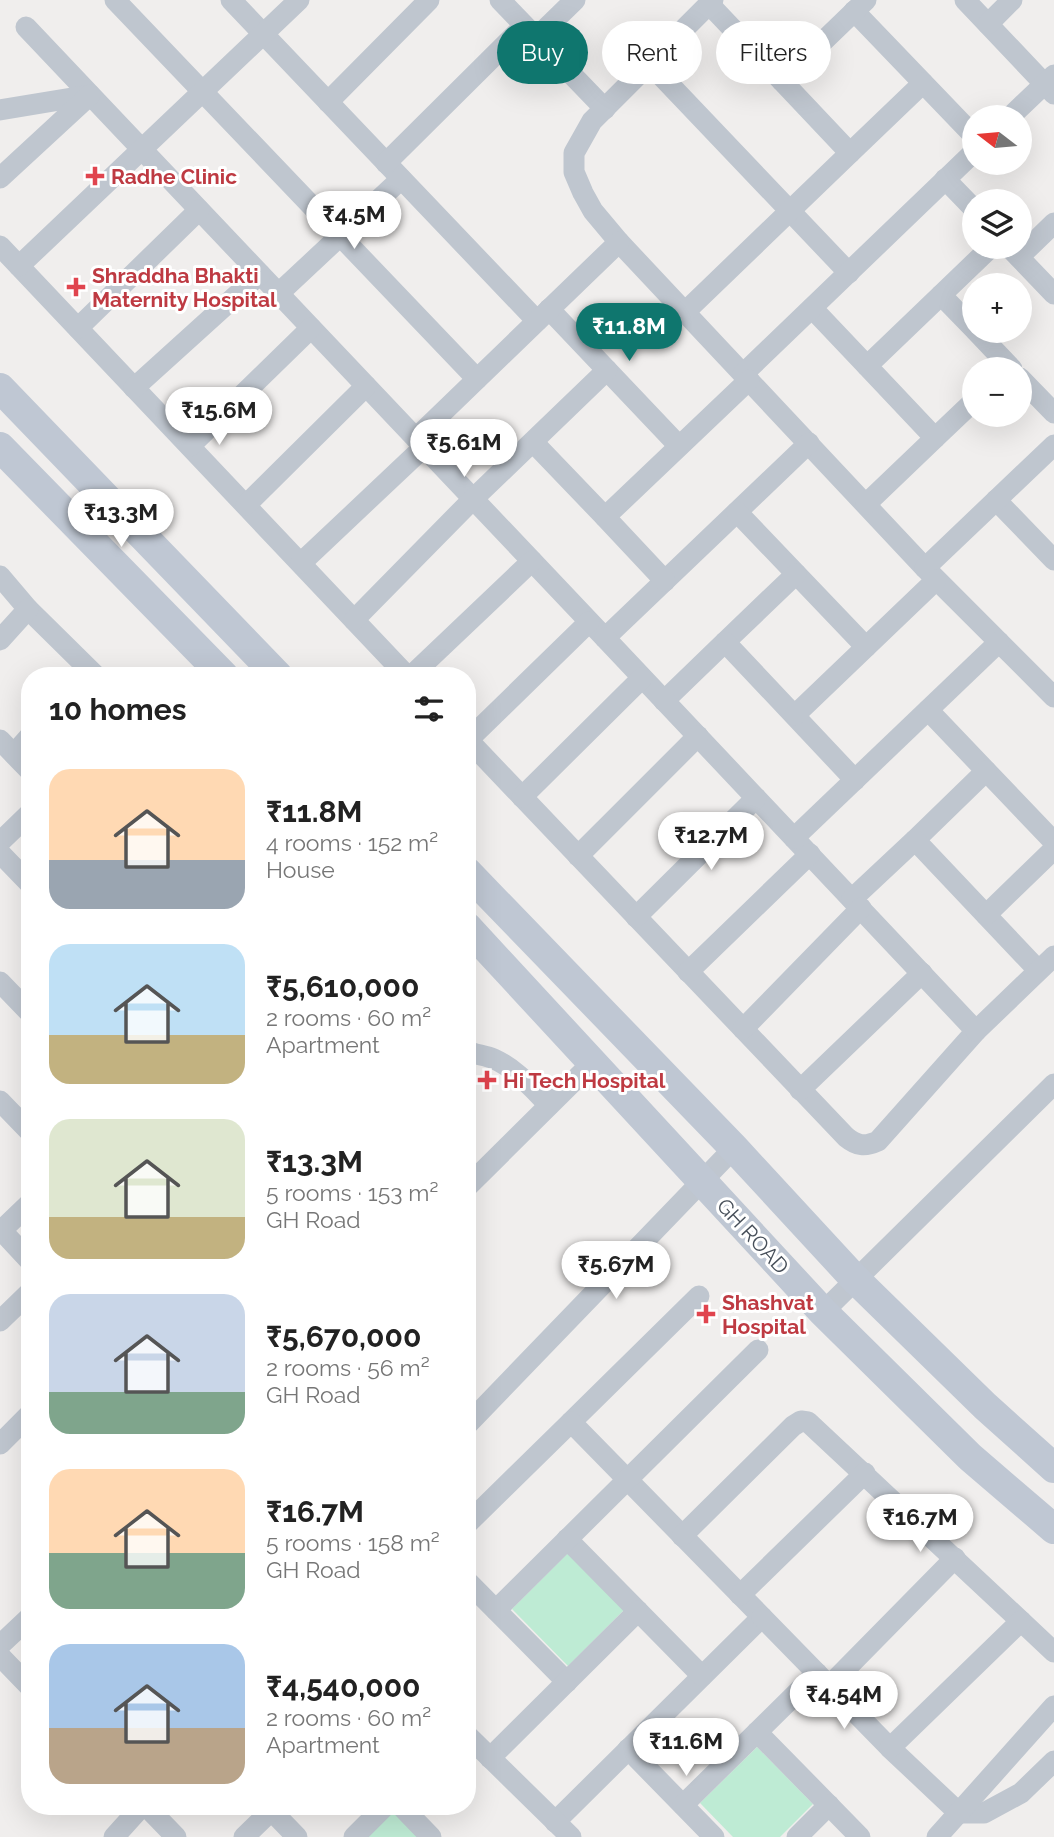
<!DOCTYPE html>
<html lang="en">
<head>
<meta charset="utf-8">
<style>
	body { margin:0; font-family:Raleway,sans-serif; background:#f6f6f6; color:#222; height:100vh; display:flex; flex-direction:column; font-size:26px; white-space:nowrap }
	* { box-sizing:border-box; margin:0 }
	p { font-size:23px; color:#767676 }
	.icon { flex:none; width:38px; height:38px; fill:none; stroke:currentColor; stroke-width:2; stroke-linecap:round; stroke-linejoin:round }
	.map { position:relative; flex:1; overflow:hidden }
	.drawer { position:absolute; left:21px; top:667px; width:455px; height:1148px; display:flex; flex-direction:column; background:#fff; border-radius:28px; box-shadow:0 7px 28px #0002 }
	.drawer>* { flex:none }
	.banner { position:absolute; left:497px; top:21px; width:452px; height:63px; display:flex; gap:14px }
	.needle { width:46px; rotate:286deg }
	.controls { position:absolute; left:962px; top:105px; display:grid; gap:14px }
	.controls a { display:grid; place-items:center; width:70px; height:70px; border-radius:50%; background:#fff; box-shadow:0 7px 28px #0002; font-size:35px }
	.price { position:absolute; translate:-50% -60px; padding:0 16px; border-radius:24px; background:#fff; color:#222; font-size:23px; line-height:46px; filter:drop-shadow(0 2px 4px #0008) }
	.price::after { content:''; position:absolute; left:50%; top:42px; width:21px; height:16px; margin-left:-10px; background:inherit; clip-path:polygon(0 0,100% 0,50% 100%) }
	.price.active { background:#0f766e; color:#fff }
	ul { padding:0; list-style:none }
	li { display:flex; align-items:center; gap:21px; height:175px; padding:0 28px }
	li span { display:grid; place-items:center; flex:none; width:196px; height:140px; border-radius:21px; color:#555 }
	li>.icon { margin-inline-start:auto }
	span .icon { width:84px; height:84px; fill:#fffc; stroke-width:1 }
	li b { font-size:30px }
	h2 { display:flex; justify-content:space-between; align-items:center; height:84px; padding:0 28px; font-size:30px }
	.chip { padding:0 24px; border-radius:32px; background:#fff; box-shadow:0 7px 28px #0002; font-size:24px; line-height:63px }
	.chip.active { background:#0f766e; color:#fff }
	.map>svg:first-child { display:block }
	.green { fill:#beebd4 }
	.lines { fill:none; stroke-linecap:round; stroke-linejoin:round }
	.street { stroke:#bfc6cf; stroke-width:21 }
	.secondary { stroke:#bfc7d3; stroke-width:30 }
	.health-dot { fill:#e0444e; stroke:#fff; stroke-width:2.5 }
	.labels { text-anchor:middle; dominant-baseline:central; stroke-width:6; stroke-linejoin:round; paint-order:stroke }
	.health-label { font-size:21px; font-weight:bold; fill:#be3a42; stroke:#fff; text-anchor:start }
	.street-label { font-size:21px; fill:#474f59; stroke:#fff }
</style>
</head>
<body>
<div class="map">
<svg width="1054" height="1837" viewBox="0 0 1054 1837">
	<rect width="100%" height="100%" fill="#f0eeed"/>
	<!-- green -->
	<g class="green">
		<polygon points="569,1552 625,1609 568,1666 512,1609"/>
		<polygon points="757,1747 813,1804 780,1837 733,1837 700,1803"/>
		<polygon points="394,1810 420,1837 367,1837"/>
	</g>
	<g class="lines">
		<!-- street -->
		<g class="street">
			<polyline points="115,0 477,379"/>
			<polyline points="231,0 537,321"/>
			<polyline points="500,0 605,109"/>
			<polyline points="713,0 592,121 574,153 574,172 583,193 593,211 619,242 925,568 1054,697"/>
			<polyline points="965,0 1054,94"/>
			<polyline points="709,4 782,81"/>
			<polyline points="854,11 975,137"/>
			<polyline points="988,24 1012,0"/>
			<polyline points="26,27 605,638 809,443"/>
			<polyline points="536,38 575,0"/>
			<polyline points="650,64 849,273"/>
			<polyline points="328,102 429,0"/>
			<polyline points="0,110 90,95"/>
			<polyline points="1010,117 1054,75"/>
			<polyline points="850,153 923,83"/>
			<polyline points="386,163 524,26"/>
			<polyline points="0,178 90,95"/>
			<polyline points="945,179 975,210"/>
			<polyline points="0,246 407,676"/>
			<polyline points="1009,247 1054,294"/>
			<polyline points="1019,257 1054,223"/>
			<polyline points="19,266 299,0"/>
			<polyline points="278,294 401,179"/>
			<polyline points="941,295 991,247"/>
			<polyline points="812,308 867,366"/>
			<polyline points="549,309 679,446"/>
			<polyline points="686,311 850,153 782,81 866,0"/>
			<polyline points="78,328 199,210"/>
			<polyline points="976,331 1012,369"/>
			<polyline points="743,374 975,151"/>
			<polyline points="1020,378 1054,413"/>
			<polyline points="134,388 260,274"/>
			<polyline points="416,438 619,242"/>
			<polyline points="935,438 975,400"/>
			<polyline points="533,442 605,517"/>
			<polyline points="190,446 311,328"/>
			<polyline points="996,500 1054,560"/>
			<polyline points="866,504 935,438 867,366 941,295 975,330"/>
			<polyline points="246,505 366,386"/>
			<polyline points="737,512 866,647"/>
			<polyline points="301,563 424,447"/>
			<polyline points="925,568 1054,445"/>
			<polyline points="0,576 28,609 96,676"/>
			<polyline points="665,581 605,517 749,380"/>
			<polyline points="354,620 473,499 607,370"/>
			<polyline points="0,640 28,609"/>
			<polyline points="725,642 796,574"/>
			<polyline points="411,676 532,561"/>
			<polyline points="664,701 725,642 855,780"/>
			<polyline points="928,710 1054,842"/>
			<polyline points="795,715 936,580"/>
			<path d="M467 739 846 1137C857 1146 865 1147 878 1141L976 1031 605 638"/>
			<polyline points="0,740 30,771"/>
			<polyline points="468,740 589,622"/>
			<polyline points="14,754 30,736"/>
			<polyline points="522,797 642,678"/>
			<polyline points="794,838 999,642"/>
			<polyline points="915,840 986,771"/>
			<polyline points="0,842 30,813"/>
			<polyline points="0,853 30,884"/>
			<polyline points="578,856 698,736"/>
			<polyline points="852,899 915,840 1038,970"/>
			<polyline points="986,915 1054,849"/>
			<polyline points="636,917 756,798"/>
			<polyline points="688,972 810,854"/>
			<polyline points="0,982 30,1013"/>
			<polyline points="743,1029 861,908"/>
			<polyline points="976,1031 1054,956"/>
			<path d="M467 1051C476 1055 485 1055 494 1059 516 1069 532 1088 549 1105"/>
			<polyline points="800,1090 922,973"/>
			<polyline points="0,1101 30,1132"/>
			<polyline points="467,1187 593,1062"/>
			<polyline points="0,1229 30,1261"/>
			<polyline points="1,1231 30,1203"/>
			<polyline points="823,1312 1054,1084"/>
			<polyline points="0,1321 30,1292"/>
			<polyline points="571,1422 699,1296"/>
			<polyline points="467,1425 734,1148"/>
			<polyline points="0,1444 30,1414"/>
			<polyline points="467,1524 571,1422 762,1617 555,1822"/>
			<polyline points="682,1536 793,1426 801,1421 808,1422 1054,1652"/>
			<polyline points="567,1539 638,1611"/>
			<polyline points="467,1581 567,1682"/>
			<polyline points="740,1595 865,1473"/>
			<polyline points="496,1610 758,1350"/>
			<polyline points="762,1617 890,1748 959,1813 984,1813 1021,1793 1054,1761"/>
			<polyline points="0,1645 30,1617"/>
			<polyline points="0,1656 30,1687"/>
			<polyline points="829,1686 955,1558"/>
			<polyline points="757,1732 860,1837"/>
			<polyline points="467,1735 571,1837"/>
			<polyline points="890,1748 1021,1621"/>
			<polyline points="628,1749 714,1837"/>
			<polyline points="490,1758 638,1611 702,1676"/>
			<polyline points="683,1805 817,1673"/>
			<polyline points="146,1806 176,1837"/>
			<polyline points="267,1806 297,1837"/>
			<polyline points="401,1806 431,1837"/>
			<polyline points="114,1837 142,1806"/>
			<polyline points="244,1837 276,1806"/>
			<polyline points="354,1837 385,1806"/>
			<polyline points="797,1837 829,1805"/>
			<polyline points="937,1837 1054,1706"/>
		</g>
		<!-- secondary -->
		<g class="secondary">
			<polyline points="0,388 278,676"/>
			<polyline points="0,447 224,676"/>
			<polyline points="467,872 734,1148 854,1278 985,1406 1054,1468"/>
			<polyline points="467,927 823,1312 970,1457 1054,1529"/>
		</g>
	</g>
	<!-- markers -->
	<g class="health-dot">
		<path d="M91.5 165.5h7v7h7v7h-7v7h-7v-7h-7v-7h7z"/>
		<path d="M72.5 276.5h7v7h7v7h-7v7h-7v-7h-7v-7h7z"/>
		<path d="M483.5 1069.5h7v7h7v7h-7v7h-7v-7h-7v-7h7z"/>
		<path d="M702.5 1303.5h7v7h7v7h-7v7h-7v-7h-7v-7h7z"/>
	</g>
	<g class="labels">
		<!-- health labels -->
		<g class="health-label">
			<text x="111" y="176">Radhe Clinic</text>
			<text x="92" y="275">Shraddha Bhakti<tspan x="92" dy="24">Maternity Hospital</tspan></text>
			<text x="503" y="1080">Hi Tech Hospital</text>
			<text x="722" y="1302">Shashvat<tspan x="722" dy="24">Hospital</tspan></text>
		</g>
		<!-- street labels -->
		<g class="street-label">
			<text transform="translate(753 1236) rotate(47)">GH ROAD</text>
		</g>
	</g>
</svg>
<div class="controls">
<a><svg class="needle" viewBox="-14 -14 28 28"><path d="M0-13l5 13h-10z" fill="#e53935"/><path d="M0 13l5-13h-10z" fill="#767676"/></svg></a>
<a><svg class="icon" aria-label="layers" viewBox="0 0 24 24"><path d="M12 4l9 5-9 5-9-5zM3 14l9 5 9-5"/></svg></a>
<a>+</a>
<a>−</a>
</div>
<b class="price" style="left:354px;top:251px">₹4.5M</b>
<b class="price active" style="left:629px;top:363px">₹11.8M</b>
<b class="price" style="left:219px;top:447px">₹15.6M</b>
<b class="price" style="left:464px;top:479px">₹5.61M</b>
<b class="price" style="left:121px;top:549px">₹13.3M</b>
<b class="price" style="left:711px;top:872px">₹12.7M</b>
<b class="price" style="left:616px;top:1301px">₹5.67M</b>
<b class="price" style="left:920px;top:1554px">₹16.7M</b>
<b class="price" style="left:844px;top:1731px">₹4.54M</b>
<b class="price" style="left:686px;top:1778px">₹11.6M</b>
<div class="banner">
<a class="chip active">Buy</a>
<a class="chip">Rent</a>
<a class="chip">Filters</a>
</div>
<section class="drawer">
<h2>10 homes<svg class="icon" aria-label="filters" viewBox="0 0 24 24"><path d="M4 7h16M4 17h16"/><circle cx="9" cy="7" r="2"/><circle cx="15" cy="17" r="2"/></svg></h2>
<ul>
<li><span style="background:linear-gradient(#ffd9b3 65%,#9aa5b1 0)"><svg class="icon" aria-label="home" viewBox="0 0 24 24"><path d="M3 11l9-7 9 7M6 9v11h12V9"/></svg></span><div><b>₹11.8M</b><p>4 rooms · 152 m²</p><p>House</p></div></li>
<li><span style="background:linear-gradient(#bfe0f5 65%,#c2b280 0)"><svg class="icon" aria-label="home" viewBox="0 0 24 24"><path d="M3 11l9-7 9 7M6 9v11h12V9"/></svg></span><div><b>₹5,610,000</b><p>2 rooms · 60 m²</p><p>Apartment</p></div></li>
<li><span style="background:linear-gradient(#dfe7d0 70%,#c2b280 0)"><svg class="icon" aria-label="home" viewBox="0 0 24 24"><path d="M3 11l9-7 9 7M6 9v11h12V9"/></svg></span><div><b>₹13.3M</b><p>5 rooms · 153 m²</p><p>GH Road</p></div></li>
<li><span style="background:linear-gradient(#c9d6e8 70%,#7fa58c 0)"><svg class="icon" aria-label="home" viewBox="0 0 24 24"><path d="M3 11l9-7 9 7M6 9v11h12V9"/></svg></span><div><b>₹5,670,000</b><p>2 rooms · 56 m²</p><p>GH Road</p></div></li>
<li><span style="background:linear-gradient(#ffd9b3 60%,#7fa58c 0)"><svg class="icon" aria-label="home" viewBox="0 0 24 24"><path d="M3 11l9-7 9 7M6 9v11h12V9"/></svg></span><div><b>₹16.7M</b><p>5 rooms · 158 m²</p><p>GH Road</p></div></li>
<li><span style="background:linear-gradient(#a9c7e8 60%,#b9a48a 0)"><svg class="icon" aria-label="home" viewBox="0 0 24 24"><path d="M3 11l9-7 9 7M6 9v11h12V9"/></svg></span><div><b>₹4,540,000</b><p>2 rooms · 60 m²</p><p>Apartment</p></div></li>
</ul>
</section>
</div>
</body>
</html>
